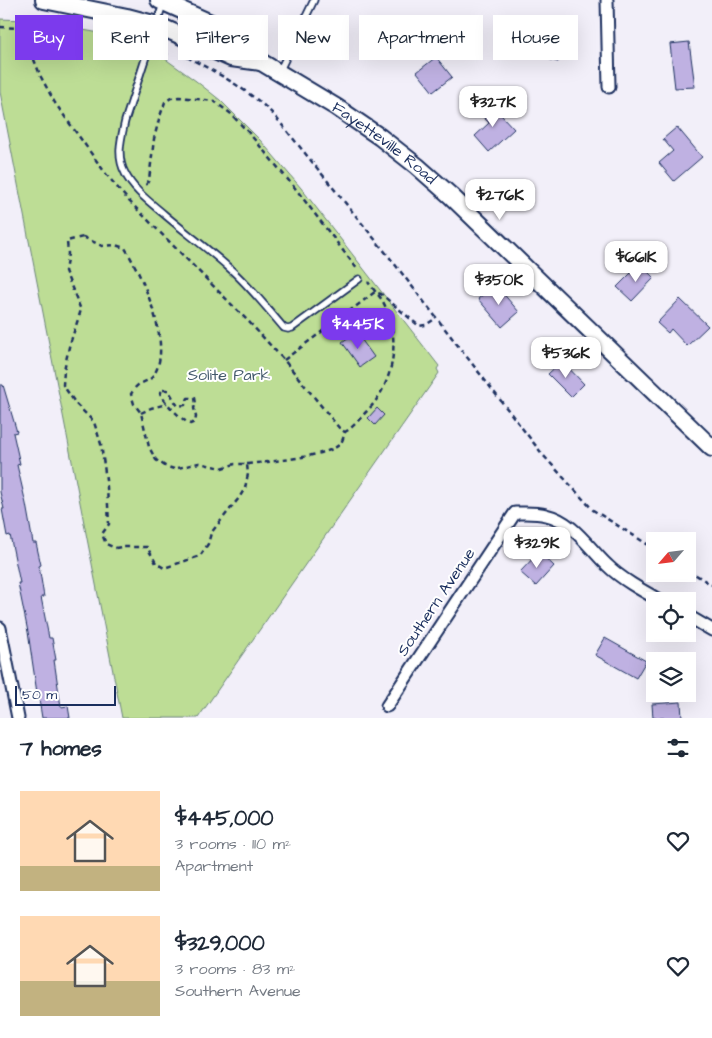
<!DOCTYPE html>
<html lang="en">
<head>
<meta charset="utf-8">
<style>
	body { margin:0; font-family:"Architects Daughter",sans-serif; background:#f2f2f3; color:#1f2937; height:100vh; display:flex; flex-direction:column; font-size:19px; white-space:nowrap }
	* { box-sizing:border-box; margin:0 }
	p { font-size:16px; color:#747a83 }
	.icon { flex:none; width:28px; height:28px; fill:none; stroke:currentColor; stroke-width:2; stroke-linecap:round; stroke-linejoin:round }
	.map { position:relative; height:718px; overflow:hidden }
	.side { display:flex; flex-direction:column; background:#fff; flex:1 }
	.side>* { flex:none }
	.guide { position:absolute; left:15px; top:15px; width:682px; height:45px; display:flex; gap:10px }
	.needle { width:32px; rotate:242deg }
	.tools { position:absolute; left:646px; top:532px; display:grid; gap:10px }
	.tools a { display:grid; place-items:center; width:50px; height:50px; border-radius:0px; background:#fff; box-shadow:0 5px 20px #0002; font-size:25px }
	.scale { position:absolute; left:15px; bottom:12px; width:101px; box-sizing:border-box; padding-left:5px; border:2px solid #1b2f5e; border-top:0; font-size:14px; line-height:18px; white-space:nowrap; color:#1b2f5e; -webkit-text-stroke:4px #fff; paint-order:stroke }
	.price { position:absolute; translate:-50% -42px; padding:0 11px; border-radius:10px; background:#fff; color:#222; font-size:16px; line-height:32px; filter:drop-shadow(0 1px 2px #0008) }
	.price::after { content:''; position:absolute; left:50%; top:30px; width:15px; height:11px; margin-left:-8px; background:inherit; clip-path:polygon(0 0,100% 0,50% 100%) }
	.price.current { background:#7c3aed; color:#fff }
	ul { padding:0; list-style:none }
	li { display:flex; align-items:center; gap:15px; height:125px; padding:0 20px }
	li span { display:grid; place-items:center; flex:none; width:140px; height:100px; border-radius:0px; color:#555 }
	li>.icon { margin-inline-start:auto }
	span .icon { width:60px; height:60px; fill:#fffc; stroke-width:1 }
	li b { font-size:21px }
	h2 { display:flex; justify-content:space-between; align-items:center; height:60px; padding:0 20px; font-size:21px }
	.chip { padding:0 18px; border-radius:0px; background:#fff; box-shadow:0 5px 20px #0002; font-size:18px; line-height:45px }
	.chip.current { background:#7c3aed; color:#fff }
	.map>svg:first-child { display:block }
	.green { fill:#bddd95; stroke:#6c867a }
	.building { fill:#bfb1e2; stroke:#1b2f5e }
	.lines { fill:none; stroke-linecap:round; stroke-linejoin:round }
	.lane-casing { stroke:#1b2f5e; stroke-width:9 }
	.street-casing { stroke:#1b2f5e; stroke-width:15 }
	.secondary-casing { stroke:#1b2f5e; stroke-width:20 }
	.path { stroke:#1b2f5e; stroke-width:2.5; stroke-dasharray:5 4; stroke-linecap:butt }
	.lane { stroke:#fff; stroke-width:5.5 }
	.street { stroke:#fff; stroke-width:11 }
	.secondary { stroke:#fff; stroke-width:16 }
	.labels { text-anchor:middle; dominant-baseline:central; stroke-width:4; stroke-linejoin:round; paint-order:stroke }
	.street-label { font-size:16px; fill:#1b2f5e; stroke:#fff }
	.park-label { font-size:16px; fill:#445a6c; stroke:#fff }
</style>
</head>
<body>
<div class="map">
<svg width="712" height="718" viewBox="0 0 712 718">
	<rect width="100%" height="100%" fill="#f2eff9"/>
	<filter id="ink" filterUnits="userSpaceOnUse"><feTurbulence type="fractalNoise" baseFrequency=".02" numOctaves="2"/><feDisplacementMap in="SourceGraphic" scale="10" xChannelSelector="R" yChannelSelector="G"/><feConvolveMatrix kernelMatrix="1 2 1 2 8 2 1 2 1" color-interpolation-filters="sRGB"/></filter>
	<g filter="url(#ink)">
		<!-- green -->
		<polygon class="green" points="0,19 25,20 100,33 150,48 196,81 220,100 260,140 301,188 439,366 437,369 439,373 198,718 122,718 0,92"/>
		<!-- building -->
		<g class="building">
			<polygon points="550,26 568,31 558,62 541,57"/>
			<polygon points="689,42 695,87 675,88 670,44"/>
			<polygon points="436,57 452,77 433,92 417,72"/>
			<polygon points="490,103 514,129 489,152 475,136 489,123 479,113"/>
			<polygon points="677,127 702,157 674,181 659,163 673,151 663,139"/>
			<polygon points="640,264 654,278 632,301 617,287"/>
			<polygon points="495,284 519,312 502,327 478,299"/>
			<polygon points="680,299 708,326 687,346 671,329 668,333 657,323"/>
			<polygon points="356,332 374,357 360,367 342,342"/>
			<polygon points="562,361 584,384 571,397 548,374"/>
			<polygon points="0,385 3,385 17,432 13,433 20,464 17,465 26,504 33,543 36,543 41,565 39,566 44,597 41,597 49,638 52,638 56,660 54,660 61,707 68,706 70,718 42,718 38,693 37,693 28,632 18,583 20,583 10,535 7,536 2,509 4,509 0,492"/>
			<polygon points="377,408 384,415 375,425 368,418"/>
			<polygon points="539,552 554,566 536,586 520,572"/>
			<polygon points="605,638 646,661 636,678 595,655"/>
			<polygon points="681,702 682,718 653,718 652,704"/>
		</g>
		<g class="lines">
			<!-- lane casing -->
			<g class="lane-casing">
				<g id="lane">
					<path d="M163 4 125 121C121 139 116 156 125 173 133 190 151 203 165 215 185 232 207 248 227 266 248 284 266 307 284 328L288 329 292 328 359 279"/>
					<polyline points="280,70 314,0"/>
				</g>
			</g>
			<!-- street casing -->
			<g class="street-casing">
				<g id="street">
					<polyline points="607,0 609,87"/>
					<polyline points="688,616 712,630"/>
					<polyline points="0,628 18,718"/>
					<path d="M387 706 515 513C525 513 536 512 546 515 573 521 588 547 607 565 621 579 643 591 661 601"/>
				</g>
			</g>
			<!-- secondary casing -->
			<g class="secondary-casing">
				<g id="secondary">
					<polyline points="44,0 127,17 157,25 231,58 261,62"/>
					<path id="s1" d="M159 0 242 37 261 62 336 107 380 137 417 166 451 196 712 448"/>
				</g>
			</g>
			<!-- path -->
			<g class="path">
				<polyline points="0,27 18,28 22,30 41,77 55,103 106,174 128,200 250,323 284,360 340,429 345,432"/>
				<polyline points="130,41 141,45"/>
				<polyline points="156,50 168,55"/>
				<path d="M187 57C218 73 249 90 274 115L390 258 543 455 593 510 655 549"/>
				<polyline points="146,185 149,180 154,139 159,119 165,102 171,98 179,97 214,101 230,113 249,133 295,188 358,270"/>
				<path d="M83 237 102 246 115 245 125 248C142 276 171 339 156 371 152 381 146 380 138 385 135 387 133 391 131 394L134 404 141 413 149 447 156 460 165 466 174 469 199 463 222 468 235 464H247L248 474 245 488 239 498 211 533 208 544 200 556 164 568 156 563 147 547H122L115 548 106 544 102 534 109 524 107 487 101 444 94 422 76 404 63 385 64 370 69 347 81 310 65 271 68 254 67 241Z"/>
				<polyline points="284,360 375,292 381,294 419,326 426,325 436,318"/>
				<path d="M163 390H168C172 395 174 401 178 406L185 405 188 398H195L196 404 194 408 196 417 195 422 190 424C182 420 163 401 160 393Z"/>
				<polyline points="141,413 151,408 163,405 167,403"/>
				<path d="M247 464C266 462 330 457 341 443 343 440 344 435 345 432 354 427 360 418 367 411 395 383 402 335 382 300 378 294 372 288 368 282"/>
				<polyline points="688,570 712,585"/>
			</g>
			<!-- lane -->
			<use href="#lane" class="lane"/>
			<!-- street -->
			<use href="#street" class="street"/>
			<!-- secondary -->
			<use href="#secondary" class="secondary"/>
		</g>
	</g>
	<g class="labels">
		<!-- street labels -->
		<g class="street-label">
			<text stroke="none"><textPath href="#s1" startOffset="270">Fayetteville Road</textPath></text>
			<text transform="translate(436 602) rotate(-56)">Southern Avenue</text>
		</g>
		<!-- park labels -->
		<g class="park-label">
			<text x="229" y="375">Solite Park</text>
		</g>
	</g>
</svg>
<div class="tools">
<a><svg class="needle" viewBox="-14 -14 28 28"><path d="M0-13l5 13h-10z" fill="#e53935"/><path d="M0 13l5-13h-10z" fill="#747a83"/></svg></a>
<a><svg class="icon" aria-label="locate" viewBox="0 0 24 24"><circle cx="12" cy="12" r="6"/><path d="M12 2v4M12 18v4M2 12h4M18 12h4"/></svg></a>
<a><svg class="icon" aria-label="layers" viewBox="0 0 24 24"><path d="M12 4l9 5-9 5-9-5zM3 14l9 5 9-5"/></svg></a>
</div>
<div class="scale">50 m</div>
<b class="price" style="left:493px;top:128px">$327K</b>
<b class="price" style="left:500px;top:221px">$276K</b>
<b class="price" style="left:636px;top:283px">$661K</b>
<b class="price" style="left:499px;top:306px">$350K</b>
<b class="price current" style="left:358px;top:350px">$445K</b>
<b class="price" style="left:566px;top:379px">$536K</b>
<b class="price" style="left:537px;top:569px">$329K</b>
<div class="guide">
<a class="chip current">Buy</a>
<a class="chip">Rent</a>
<a class="chip">Filters</a>
<a class="chip">New</a>
<a class="chip">Apartment</a>
<a class="chip">House</a>
</div>
</div>
<section class="side">
<h2>7 homes<svg class="icon" aria-label="filters" viewBox="0 0 24 24"><path d="M4 7h16M4 17h16"/><circle cx="9" cy="7" r="2"/><circle cx="15" cy="17" r="2"/></svg></h2>
<ul>
<li><span style="background:linear-gradient(#ffd9b3 75%,#c2b280 0)"><svg class="icon" aria-label="home" viewBox="0 0 24 24"><path d="M3 11l9-7 9 7M6 9v11h12V9"/></svg></span><div><b>$445,000</b><p>3 rooms · 110 m²</p><p>Apartment</p></div><svg class="icon" aria-label="heart" viewBox="0 0 24 24"><path d="M12 20l-8-8c-3-5 5-10 8-4 3-6 11-1 8 4z"/></svg></li>
<li><span style="background:linear-gradient(#ffd9b3 65%,#c2b280 0)"><svg class="icon" aria-label="home" viewBox="0 0 24 24"><path d="M3 11l9-7 9 7M6 9v11h12V9"/></svg></span><div><b>$329,000</b><p>3 rooms · 83 m²</p><p>Southern Avenue</p></div><svg class="icon" aria-label="heart" viewBox="0 0 24 24"><path d="M12 20l-8-8c-3-5 5-10 8-4 3-6 11-1 8 4z"/></svg></li>
</ul>
</section>
</body>
</html>
